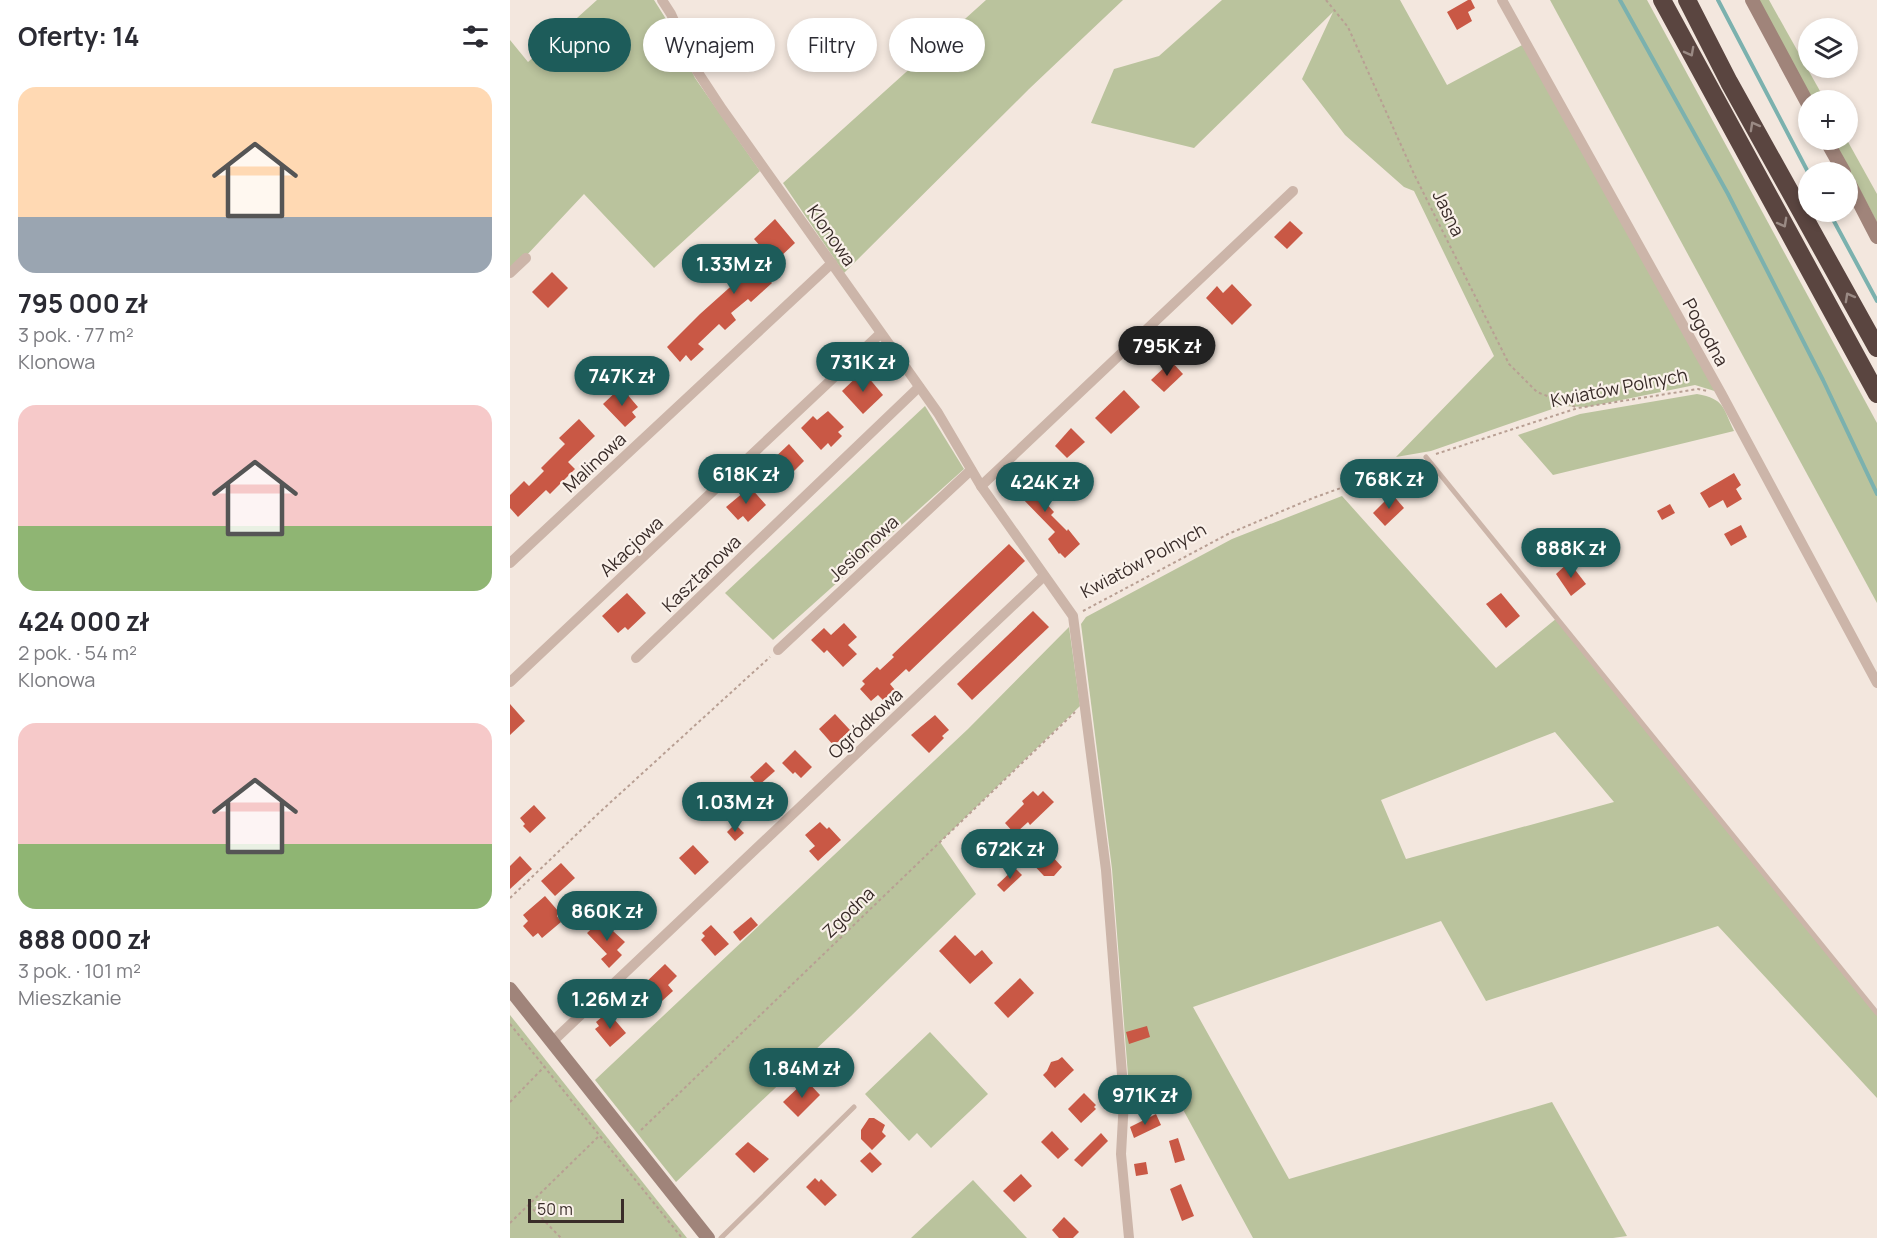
<!DOCTYPE html>
<html lang="pl">
<head>
<meta charset="utf-8">
<style>
	body { margin:0; font-family:Manrope,sans-serif; background:#f2f2f3; color:#2b2b33; height:100vh; display:flex; flex-direction:column; font-size:22px; white-space:nowrap }
	* { box-sizing:border-box; margin:0 }
	p { font-size:20px; color:#7c7c81 }
	.icon { flex:none; width:33px; height:33px; fill:none; stroke:currentColor; stroke-width:2; stroke-linecap:round; stroke-linejoin:round }
	.map { position:relative; flex:1; overflow:hidden }
	.side { display:flex; flex-direction:column; background:#fff; width:510px }
	.side>* { flex:none }
	.banner { position:absolute; left:18px; top:18px; width:570px; height:54px; display:flex; gap:12px }
	.controls { position:absolute; left:1288px; top:18px; display:grid; gap:12px }
	.controls a { display:grid; place-items:center; width:60px; height:60px; border-radius:50%; background:#fff; box-shadow:0 3px 9px #0003; font-size:30px }
	.scale { position:absolute; left:18px; bottom:15px; width:96px; box-sizing:border-box; padding-left:6px; border:3px solid #392c29; border-top:0; font-size:16px; line-height:21px; white-space:nowrap; color:#392c29; -webkit-text-stroke:4px #faf1ea; paint-order:stroke }
	.price { position:absolute; translate:-50% -51px; padding:0 14px; border-radius:21px; background:#1d5c5a; color:#fff; font-size:20px; line-height:39px; filter:drop-shadow(0 2px 3px #0008) }
	.price::after { content:''; position:absolute; left:50%; top:36px; width:18px; height:14px; margin-left:-9px; background:inherit; clip-path:polygon(0 0,100% 0,50% 100%) }
	.price.selected { background:#222; color:#fff }
	ul { padding:0; list-style:none }
	li { display:grid; align-content:center; gap:12px; height:318px; padding:0 18px }
	li span { display:grid; place-items:center; height:186px; border-radius:18px; color:#555 }
	li>.icon { margin-inline-start:auto }
	span .icon { width:108px; height:108px; fill:#fffc; stroke-width:1 }
	li b { font-size:26px }
	h2 { display:flex; justify-content:space-between; align-items:center; height:72px; padding:0 18px; font-size:26px }
	.pill { padding:0 21px; border-radius:27px; background:#fff; box-shadow:0 3px 9px #0003; font-size:21px; line-height:54px }
	.pill.selected { background:#1d5c5a; color:#fff }
	main { display:flex; flex:1; min-height:0 }
	.map>svg:first-child { display:block }
	.green { fill:#bac39d; fill-rule:evenodd }
	.lines { fill:none; stroke-linecap:round; stroke-linejoin:round }
	.stream { stroke:#7bb1ae; stroke-width:4 }
	.building { fill:#c95845 }
	.path { stroke:#b89f93; stroke-width:2; stroke-dasharray:3 3; stroke-linecap:butt }
	.lane { stroke:#ccb5a9; stroke-width:5 }
	.street { stroke:#ccb5a9; stroke-width:10 }
	.secondary { stroke:#a0847a; stroke-width:14 }
	.highway { stroke:#5a4540; stroke-width:18 }
	.oneway { stroke:#9a8a84 }
	.labels { text-anchor:middle; dominant-baseline:central; stroke-width:4.5; stroke-linejoin:round; paint-order:stroke }
	.street-label { font-size:18px; fill:#392c29; stroke:#faf1ea }
</style>
</head>
<body>
<main>
<section class="side">
<h2>Oferty: 14<svg class="icon" aria-label="filters" viewBox="0 0 24 24"><path d="M4 7h16M4 17h16"/><circle cx="9" cy="7" r="2"/><circle cx="15" cy="17" r="2"/></svg></h2>
<ul>
<li><span style="background:linear-gradient(#ffd9b3 70%,#9aa5b1 0)"><svg class="icon" aria-label="home" viewBox="0 0 24 24"><path d="M3 11l9-7 9 7M6 9v11h12V9"/></svg></span><div><b>795 000 zł</b><p>3 pok. · 77 m²</p><p>Klonowa</p></div></li>
<li><span style="background:linear-gradient(#f6c9c9 65%,#8fb573 0)"><svg class="icon" aria-label="home" viewBox="0 0 24 24"><path d="M3 11l9-7 9 7M6 9v11h12V9"/></svg></span><div><b>424 000 zł</b><p>2 pok. · 54 m²</p><p>Klonowa</p></div></li>
<li><span style="background:linear-gradient(#f6c9c9 65%,#8fb573 0)"><svg class="icon" aria-label="home" viewBox="0 0 24 24"><path d="M3 11l9-7 9 7M6 9v11h12V9"/></svg></span><div><b>888 000 zł</b><p>3 pok. · 101 m²</p><p>Mieszkanie</p></div></li>
</ul>
</section>
<div class="map">
<svg width="1367" height="1238" viewBox="0 0 1367 1238">
	<rect width="100%" height="100%" fill="#f3e7de"/>
	<!-- green -->
	<g class="green">
		<polygon points="87,0 144,0 161,27 185,78 250,171 144,268 74,194 0,273 0,40 18,62"/>
		<polygon points="476,0 613,0 519,89 334,273 273,183"/>
		<polygon points="712,0 890,0 937,85 1016,43 1211,393 1185,385 1077,407 1051,406 921,451 886,457 984,356 904,191 894,187 835,135 792,79 823,12 684,148 581,123 604,69 649,56"/>
		<polygon points="1040,0 1137,0 1367,423 1367,603"/>
		<polygon points="1248,0 1259,0 1315,100 1302,100"/>
		<polygon points="1323,140 1337,140 1367,194 1367,222"/>
		<path d="M1187 394C1215 399 1213 408 1224 431L1043 475 1008 435 1070 414Z"/>
		<polygon points="415,406 454,469 263,640 215,593"/>
		<path d="M832 496 986 668 1047 618 1367 1013V1098L1208 926 976 1001 931 921 683 1007 779 1179 1042 1102 1117 1236 1103 1238H743L664 1093 620 1101 602 869 571 624 576 617 722 539ZM1045 732 1104 802 896 859 871 800Z"/>
		<polygon points="559,627 570,706 430,842 466,894 341,1016 166,1182 85,1080 458,729"/>
		<polygon points="0,1015 177,1238 0,1238"/>
		<polygon points="420,1032 478,1094 421,1148 407,1133 399,1141 355,1094"/>
		<polygon points="463,1180 517,1238 401,1238"/>
	</g>
	<g class="lines">
		<!-- stream -->
		<g class="stream">
			<polyline points="1110,0 1218,194 1313,380 1367,494"/>
			<polyline points="1208,0 1299,174"/>
			<polyline points="1319,212 1367,301"/>
		</g>
	</g>
	<!-- building -->
	<g class="building">
		<polygon points="958,0 961,0 965,8 958,12 962,21 947,30 937,12"/>
		<polygon points="240,20 250,30 239,41 255,58 244,69 228,51 223,56 213,45"/>
		<polygon points="265,219 285,243 253,273 262,283 241,302 238,299 221,313 226,320 215,330 209,324 188,344 194,349 181,361 176,355 170,362 157,347 190,314 257,254 244,239"/>
		<polygon points="780,221 793,233 777,249 764,237"/>
		<polygon points="42,272 58,288 38,308 22,292"/>
		<polygon points="722,284 742,305 722,325 696,298 707,286 713,293"/>
		<polygon points="661,361 673,374 654,392 641,380"/>
		<polygon points="353,371 373,395 353,414 332,391"/>
		<polygon points="111,387 128,407 122,412 126,417 115,427 93,404"/>
		<polygon points="614,390 630,407 601,434 585,418"/>
		<polygon points="318,411 334,427 328,432 332,436 321,447 318,443 311,450 291,428 303,416 307,420"/>
		<polygon points="69,419 85,436 58,462 65,469 40,494 36,490 8,517 0,508 0,495 14,481 19,486 34,471 31,468 55,444 49,438"/>
		<polygon points="561,428 575,442 557,458 545,446"/>
		<polygon points="279,444 294,461 275,480 259,463"/>
		<polygon points="516,468 531,484 524,490 544,512 541,515 557,531 558,529 570,544 555,558 550,553 549,554 538,539 545,532 508,494 510,492 501,483"/>
		<polygon points="1224,473 1231,485 1226,489 1232,499 1217,508 1213,500 1199,508 1190,493"/>
		<polygon points="240,487 256,505 238,522 233,516 228,520 216,507"/>
		<polygon points="882,494 894,508 875,526 863,513"/>
		<polygon points="1160,504 1165,513 1152,520 1147,511"/>
		<polygon points="1231,525 1237,537 1221,546 1214,534"/>
		<polygon points="499,544 515,561 399,672 396,669 380,684 385,690 373,700 368,695 361,701 350,689 355,684 352,681 367,667 370,670 384,657 382,655"/>
		<polygon points="1059,562 1076,584 1061,596 1046,574"/>
		<polygon points="117,593 136,613 118,630 115,627 108,633 92,616"/>
		<polygon points="991,593 1010,616 996,628 976,604"/>
		<polygon points="523,611 539,627 462,700 447,684"/>
		<polygon points="334,623 347,637 338,645 347,654 333,667 317,650 314,653 301,640 314,628 321,635"/>
		<polygon points="0,704 15,721 0,735"/>
		<polygon points="325,714 340,730 324,746 309,729"/>
		<polygon points="425,715 439,730 432,736 434,738 419,753 401,735"/>
		<polygon points="285,750 302,767 291,778 285,772 283,774 272,763"/>
		<polygon points="256,762 265,771 248,786 240,777"/>
		<polygon points="523,791 528,796 533,791 544,802 520,825 518,822 507,832 505,830 503,832 495,823 514,804 512,801"/>
		<polygon points="24,805 36,818 20,833 13,826 15,824 10,818"/>
		<polygon points="310,822 317,829 319,827 331,840 308,861 299,851 305,846 295,835"/>
		<polygon points="225,824 234,833 225,841 217,832"/>
		<polygon points="183,845 199,862 185,875 169,858"/>
		<polygon points="531,849 539,857 541,855 552,867 544,876 534,876 519,860"/>
		<polygon points="10,856 22,869 0,889 0,866"/>
		<polygon points="51,863 65,878 45,896 31,881"/>
		<polygon points="505,868 512,875 494,892 487,885"/>
		<polygon points="35,896 49,912 47,916 51,922 32,938 28,933 23,937 13,926 18,921 13,915"/>
		<polygon points="241,917 248,925 230,941 223,932"/>
		<polygon points="91,920 115,942 107,950 112,955 99,968 91,959 97,954 77,933"/>
		<polygon points="201,925 219,944 205,956 191,940 195,936 192,933"/>
		<polygon points="445,935 465,956 472,950 483,963 460,984 429,951"/>
		<polygon points="155,964 167,976 158,985 163,991 152,1001 146,995 143,997 132,986"/>
		<polygon points="510,978 524,993 498,1018 484,1003"/>
		<polygon points="111,987 123,1000 115,1008 102,995"/>
		<polygon points="98,1012 116,1033 100,1047 85,1029 89,1026 86,1022"/>
		<polygon points="637,1026 640,1037 619,1044 616,1032"/>
		<polygon points="552,1057 564,1070 545,1088 533,1075 537,1071 541,1062 548,1060"/>
		<polygon points="296,1080 310,1095 288,1117 273,1102"/>
		<polygon points="574,1093 586,1105 584,1107 586,1109 571,1123 558,1109"/>
		<polygon points="646,1114 651,1125 624,1138 620,1127"/>
		<polygon points="359,1118 364,1118 375,1125 372,1132 376,1136 362,1150 351,1139 351,1130"/>
		<polygon points="542,1131 559,1149 548,1159 531,1142"/>
		<polygon points="591,1133 598,1141 572,1167 564,1160"/>
		<polygon points="668,1138 675,1160 665,1163 659,1141"/>
		<polygon points="238,1142 259,1159 244,1173 225,1154"/>
		<polygon points="360,1152 372,1164 362,1173 350,1161"/>
		<polygon points="636,1162 638,1174 626,1176 624,1164"/>
		<polygon points="511,1174 522,1186 504,1202 493,1191"/>
		<polygon points="305,1178 309,1182 311,1179 327,1195 315,1206 296,1187"/>
		<polygon points="671,1184 684,1216 672,1221 660,1189"/>
		<polygon points="554,1217 569,1232 563,1238 549,1238 542,1230"/>
	</g>
	<g class="lines">
		<!-- path -->
		<g class="path">
			<polyline points="816,0 838,27 904,174 999,364 1027,392 1068,408"/>
			<polyline points="926,454 1068,408 1188,389 1197,391"/>
			<polyline points="573,611 718,534 803,498 909,460"/>
			<polyline points="0,898 91,811 260,657"/>
			<polyline points="0,1024 172,1238"/>
			<polyline points="0,1102 35,1066"/>
			<polyline points="131,1130 565,712"/>
			<polyline points="19,1205 51,1238"/>
			<polyline points="0,1223 90,1135"/>
		</g>
		<!-- lane -->
		<g class="lane">
			<polyline points="916,457 1367,1013"/>
			<polyline points="211,1238 344,1107"/>
		</g>
		<!-- street -->
		<g class="street">
			<polyline points="152,0 161,14 187,71 212,109 428,413 471,486 563,616 596,870 614,1100 611,1154 619,1238"/>
			<polyline points="992,0 1211,393 1367,683"/>
			<polyline points="0,273 16,258"/>
			<polyline points="471,486 783,191"/>
			<polyline points="0,563 322,263"/>
			<polyline points="268,650 461,470"/>
			<polyline points="126,658 409,387"/>
			<polyline points="0,682 370,334"/>
			<polyline points="42,1042 534,576"/>
		</g>
		<!-- secondary -->
		<g class="secondary">
			<polyline points="1242,0 1299,106"/>
			<polyline points="1316,140 1334,172"/>
			<polyline points="1338,181 1367,237"/>
			<polyline points="0,989 198,1238"/>
		</g>
		<!-- highway -->
		<g class="highway">
			<polyline points="1152,0 1367,394"/>
			<polyline points="1177,0 1219,82 1367,348"/>
		</g>
	</g>
	<!-- one-way arrows -->
	<defs><path id="oneway-chevron" d="M-2-3.5L2.5 0L-2 3.5" fill="none" stroke-width="1.6" stroke-linecap="round" stroke-linejoin="round" transform="scale(1.5)"/></defs>
	<g class="oneway">
		<use href="#oneway-chevron" transform="translate(1180 52) rotate(62)"/>
		<use href="#oneway-chevron" transform="translate(1244 126) rotate(-119)"/>
		<use href="#oneway-chevron" transform="translate(1273 223) rotate(61)"/>
		<use href="#oneway-chevron" transform="translate(1339 297) rotate(-119)"/>
	</g>
	<g class="labels">
		<!-- street labels -->
		<g class="street-label">
			<text transform="translate(939 213) rotate(64)">Jasna</text>
			<text transform="translate(322 235) rotate(55)">Klonowa</text>
			<text transform="translate(1196 332) rotate(61)">Pogodna</text>
			<text transform="translate(1109 387) rotate(-11)">Kwiatów Polnych</text>
			<text transform="translate(84 462) rotate(-43)">Malinowa</text>
			<text transform="translate(121 546) rotate(-43)">Akacjowa</text>
			<text transform="translate(353 548) rotate(-43)">Jesionowa</text>
			<text transform="translate(633 560) rotate(-28)">Kwiatów Polnych</text>
			<text transform="translate(191 573) rotate(-44)">Kasztanowa</text>
			<text transform="translate(355 723) rotate(-43)">Ogródkowa</text>
			<text transform="translate(338 912) rotate(-44)">Zgodna</text>
		</g>
	</g>
</svg>
<div class="controls">
<a><svg class="icon" aria-label="layers" viewBox="0 0 24 24"><path d="M12 4l9 5-9 5-9-5zM3 14l9 5 9-5"/></svg></a>
<a>+</a>
<a>−</a>
</div>
<div class="scale">50 m</div>
<b class="price" style="left:224px;top:295px">1.33M zł</b>
<b class="price selected" style="left:657px;top:377px">795K zł</b>
<b class="price" style="left:353px;top:393px">731K zł</b>
<b class="price" style="left:112px;top:407px">747K zł</b>
<b class="price" style="left:236px;top:505px">618K zł</b>
<b class="price" style="left:879px;top:510px">768K zł</b>
<b class="price" style="left:535px;top:513px">424K zł</b>
<b class="price" style="left:1061px;top:579px">888K zł</b>
<b class="price" style="left:225px;top:833px">1.03M zł</b>
<b class="price" style="left:500px;top:880px">672K zł</b>
<b class="price" style="left:97px;top:942px">860K zł</b>
<b class="price" style="left:100px;top:1030px">1.26M zł</b>
<b class="price" style="left:292px;top:1099px">1.84M zł</b>
<b class="price" style="left:635px;top:1126px">971K zł</b>
<div class="banner">
<a class="pill selected">Kupno</a>
<a class="pill">Wynajem</a>
<a class="pill">Filtry</a>
<a class="pill">Nowe</a>
</div>
</div>
</main>
</body>
</html>
